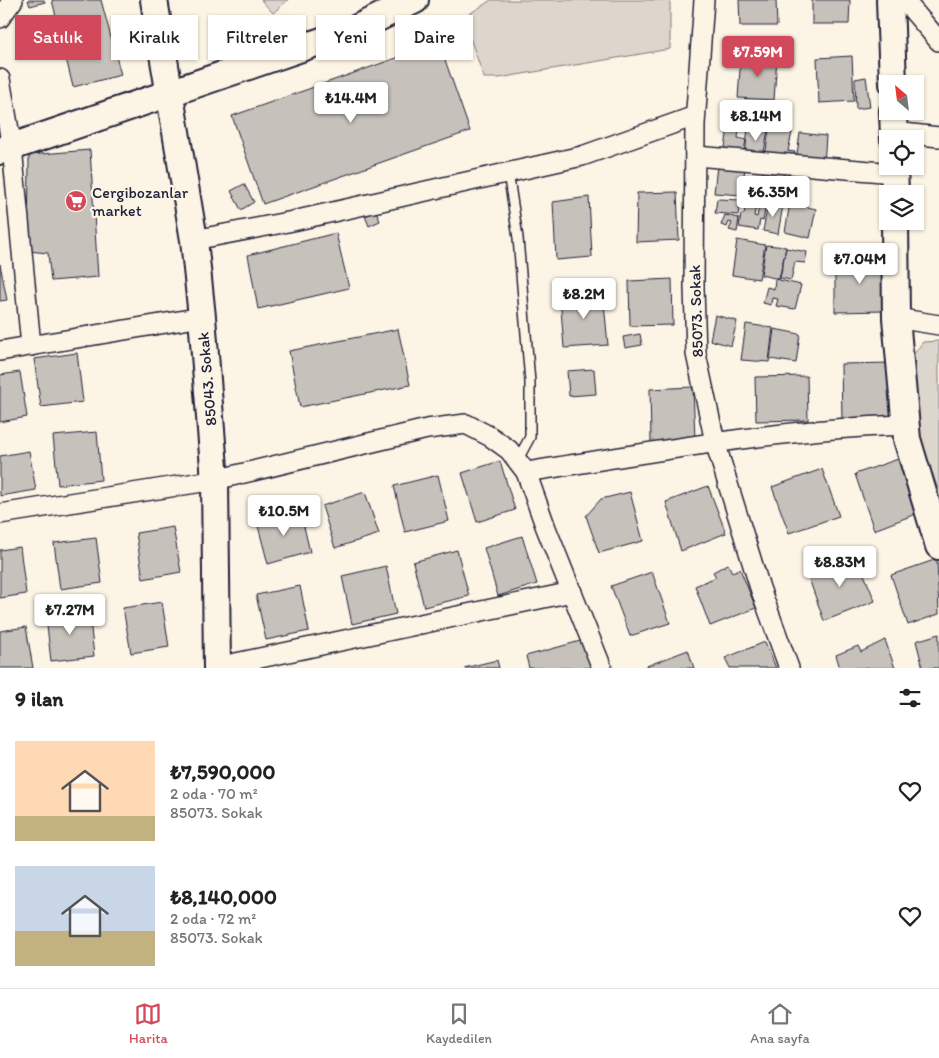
<!DOCTYPE html>
<html lang="tr">
<head>
<meta charset="utf-8">
<style>
	body { margin:0; font-family:Itim,sans-serif; background:#f2f2f2; color:#222; height:100vh; display:flex; flex-direction:column; font-size:19px; white-space:nowrap }
	* { box-sizing:border-box; margin:0 }
	p { font-size:16px; color:#767676 }
	.icon { flex:none; width:28px; height:28px; fill:none; stroke:currentColor; stroke-width:2; stroke-linecap:round; stroke-linejoin:round }
	.map { position:relative; height:668px; overflow:hidden }
	.panel { display:flex; flex-direction:column; background:#fff; flex:1 }
	.panel>* { flex:none }
	.top-card { position:absolute; left:15px; top:15px; width:500px; height:45px; display:flex; gap:10px }
	.needle { width:32px; rotate:332deg }
	.tools { position:absolute; left:879px; top:75px; display:grid; gap:10px }
	.tools a { display:grid; place-items:center; width:45px; height:45px; border-radius:0px; background:#fff; box-shadow:0 1px 4px #0004; font-size:25px }
	.price { position:absolute; translate:-50% -42px; padding:0 11px; border-radius:5px; background:#fff; color:#222; font-size:16px; line-height:32px; filter:drop-shadow(0 1px 2px #0008) }
	.price::after { content:''; position:absolute; left:50%; top:30px; width:15px; height:11px; margin-left:-8px; background:inherit; clip-path:polygon(0 0,100% 0,50% 100%) }
	.price.on { background:#d1495b; color:#fff }
	ul { padding:0; list-style:none }
	li { display:flex; align-items:center; gap:15px; height:125px; padding:0 15px }
	li span { display:grid; place-items:center; flex:none; width:140px; height:100px; border-radius:0px; color:#555 }
	li>.icon { margin-inline-start:auto }
	span .icon { width:60px; height:60px; fill:#fffc; stroke-width:1 }
	li b { font-size:21px }
	h2 { display:flex; justify-content:space-between; align-items:center; height:60px; padding:0 15px; font-size:21px }
	.chip { padding:0 18px; border-radius:0px; background:#fff; box-shadow:0 1px 4px #0004; font-size:18px; line-height:45px }
	.chip.on { background:#d1495b; color:#fff }
	.tabs { display:flex; justify-content:space-around; align-items:center; height:70px; border-top:1px solid #e0e0e0; background:#fff; font-size:14px; color:#767676 }
	.tabs a { display:grid; justify-items:center; gap:2px }
	.tabs .on { color:#d1495b }
	.map>svg:first-child { display:block }
	.green { fill:#dcd6cc; stroke:#7f7c84 }
	.building { fill:#c6c1bb; stroke:#22223b }
	.lines { fill:none; stroke-linecap:round; stroke-linejoin:round }
	.lane-casing { stroke:#22223b; stroke-width:12 }
	.street-casing { stroke:#22223b; stroke-width:22 }
	.secondary-casing { stroke:#22223b; stroke-width:30 }
	.lane { stroke:#fcf5e5; stroke-width:9 }
	.street { stroke:#fcf5e5; stroke-width:19 }
	.secondary { stroke:#fcf5e5; stroke-width:26 }
	.labels { text-anchor:middle; dominant-baseline:central; stroke-width:4.5; stroke-linejoin:round; paint-order:stroke }
	.poi-label { font-size:16px; fill:#22223b; stroke:#fcf5e5; text-anchor:start }
	.street-label { font-size:16px; fill:#22223b; stroke:#fcf5e5 }
</style>
</head>
<body>
<div class="map">
<svg width="939" height="668" viewBox="0 0 939 668">
	<rect width="100%" height="100%" fill="#fcf5e5"/>
	<filter id="ink" filterUnits="userSpaceOnUse"><feTurbulence type="fractalNoise" baseFrequency=".02" numOctaves="2"/><feDisplacementMap in="SourceGraphic" scale="10" xChannelSelector="R" yChannelSelector="G"/><feConvolveMatrix kernelMatrix="1 2 1 2 8 2 1 2 1" color-interpolation-filters="sRGB"/></filter>
	<g filter="url(#ink)">
		<!-- green -->
		<g class="green">
			<polygon points="261,0 288,0 273,13"/>
			<polygon points="491,0 670,0 670,49 499,78 484,78 463,18"/>
			<polygon points="939,341 939,492 918,434 913,355 923,342"/>
		</g>
		<!-- building -->
		<g class="building">
			<polygon points="28,0 44,0 45,2 30,6"/>
			<polygon points="52,0 101,0 121,75 73,87"/>
			<polygon points="739,0 776,0 777,26 740,26"/>
			<polygon points="812,0 850,0 849,24 812,24"/>
			<polygon points="439,43 470,131 263,204 232,116"/>
			<polygon points="741,55 777,57 774,100 738,98"/>
			<polygon points="852,56 854,101 819,103 817,58"/>
			<polygon points="866,77 870,107 856,109 855,79"/>
			<polygon points="728,128 739,129 738,138 746,140 743,156 724,154"/>
			<polygon points="748,128 768,129 763,158 745,154"/>
			<polygon points="769,129 792,132 788,151 795,152 793,162 765,158"/>
			<polygon points="800,133 826,136 824,164 796,161"/>
			<polygon points="90,150 98,277 51,281 48,253 28,251 29,155"/>
			<polygon points="764,164 784,168 784,186 761,182"/>
			<polygon points="717,165 745,167 742,195 714,193"/>
			<polygon points="244,184 254,202 241,210 231,191"/>
			<polygon points="677,192 679,240 636,242 637,193"/>
			<polygon points="589,197 592,257 556,260 553,202"/>
			<polygon points="717,199 741,200 738,215 715,213"/>
			<polygon points="743,199 757,201 754,216 757,217 760,201 766,203 763,221 760,220 758,230 739,227 741,214 744,214 745,209 741,208"/>
			<polygon points="768,203 783,205 778,234 763,231"/>
			<polygon points="790,203 816,209 810,238 785,232"/>
			<polygon points="376,211 380,221 369,226 365,216"/>
			<polygon points="725,215 739,218 737,232 729,230 732,223 729,222 727,227 721,225"/>
			<polygon points="336,233 349,288 258,309 248,255"/>
			<polygon points="737,240 765,245 759,279 732,275"/>
			<polygon points="766,245 786,247 779,279 761,275"/>
			<polygon points="786,248 807,252 805,263 795,262 791,280 780,278"/>
			<polygon points="835,258 885,260 885,311 835,312"/>
			<polygon points="0,264 7,300 0,301"/>
			<polygon points="672,279 673,325 630,326 629,281"/>
			<polygon points="775,279 801,285 795,309 776,306 778,299 772,298 771,305 763,303 767,287 774,289"/>
			<polygon points="603,292 608,345 564,348 560,296"/>
			<polygon points="715,315 737,321 731,346 710,340"/>
			<polygon points="746,324 773,328 769,362 741,360"/>
			<polygon points="398,329 410,385 300,407 289,351"/>
			<polygon points="774,329 800,334 796,363 770,359"/>
			<polygon points="640,334 642,345 625,348 623,337"/>
			<polygon points="77,353 83,402 41,407 34,359"/>
			<polygon points="893,363 894,421 842,422 841,364"/>
			<polygon points="594,369 596,394 569,396 567,371"/>
			<polygon points="20,372 27,417 0,422 0,375"/>
			<polygon points="807,376 808,420 756,421 755,377"/>
			<polygon points="693,387 695,440 651,442 650,389"/>
			<polygon points="97,432 101,480 58,485 53,436"/>
			<polygon points="29,451 36,490 0,496 0,456"/>
			<polygon points="901,458 921,512 874,530 855,474"/>
			<polygon points="500,461 515,510 477,522 462,473"/>
			<polygon points="822,469 839,516 789,533 772,487"/>
			<polygon points="438,475 449,521 405,532 394,486"/>
			<polygon points="708,486 726,533 681,551 666,502"/>
			<polygon points="365,492 379,534 335,548 322,506"/>
			<polygon points="630,492 643,541 599,553 586,516 601,499"/>
			<polygon points="300,510 310,552 268,564 257,522"/>
			<polygon points="173,527 181,572 143,579 136,533"/>
			<polygon points="522,536 537,584 498,596 484,548"/>
			<polygon points="96,538 102,583 60,589 54,543"/>
			<polygon points="20,547 26,594 0,598 0,550"/>
			<polygon points="457,550 469,596 424,607 413,562"/>
			<polygon points="856,555 875,601 824,621 807,573"/>
			<polygon points="937,559 939,614 908,625 891,575"/>
			<polygon points="728,564 732,572 740,569 756,608 710,626 695,586 716,577 713,572"/>
			<polygon points="386,566 396,614 352,624 342,576"/>
			<polygon points="652,572 670,623 630,636 611,586"/>
			<polygon points="300,586 309,631 266,640 256,595"/>
			<polygon points="162,602 169,647 131,653 123,608"/>
			<polygon points="89,611 94,656 51,661 46,617"/>
			<polygon points="26,627 33,668 0,668 0,631"/>
			<polygon points="939,634 939,668 923,668 916,641"/>
			<polygon points="584,640 593,668 529,668 526,656"/>
			<polygon points="885,640 895,668 840,668 836,655 858,646 861,652"/>
			<polygon points="765,642 776,668 730,668 725,658"/>
			<polygon points="688,650 694,668 645,668 644,667"/>
			<polygon points="497,660 499,668 464,668"/>
		</g>
		<g class="lines">
			<!-- lane casing -->
			<g class="lane-casing">
				<polyline id="lane" points="508,172 518,238 530,382 530,437 517,461"/>
			</g>
			<!-- street casing -->
			<g class="street-casing">
				<g id="street">
					<polyline points="704,0 695,124 694,287 696,354 715,442 760,588 789,668"/>
					<polyline points="904,0 939,41"/>
					<polyline points="0,18 13,0"/>
					<polyline points="0,79 12,147 31,346"/>
					<polyline points="894,132 939,137"/>
					<polyline points="696,156 894,173"/>
					<polyline points="194,240 293,221 582,156 695,116"/>
					<polyline points="896,318 939,325"/>
					<polyline points="0,351 202,317"/>
					<path d="M526 472C652 452 778 429 905 425"/>
					<polyline points="0,514 215,480 427,429 466,424 491,437 509,450 526,472 546,528 602,668"/>
					<polyline points="217,667 572,592"/>
				</g>
			</g>
			<!-- secondary casing -->
			<g class="secondary-casing">
				<g id="secondary">
					<polyline points="154,0 194,240 202,317 215,480 217,668"/>
					<polyline points="890,0 893,84"/>
					<polyline points="893,111 894,139"/>
					<polyline points="0,151 351,31 415,0"/>
					<polyline points="894,166 895,194"/>
					<polyline points="895,221 896,318 907,439 939,546"/>
				</g>
			</g>
			<!-- lane -->
			<use href="#lane" class="lane"/>
			<!-- street -->
			<use href="#street" class="street"/>
			<!-- secondary -->
			<use href="#secondary" class="secondary"/>
		</g>
	</g>
	<!-- icons -->
	<defs>
		<g id="supermarket-disc" transform="scale(1.125)"><circle r="9.5" fill="#d1495b" stroke="#fcf5e5"/><path d="M-6-5.5h2.5l.6 2H6L4.5 2H-2.5L-4.4-4H-6ZM-1.5 3.2a1.3 1.3 0 1 0 .1 0ZM3 3.2a1.3 1.3 0 1 0 .1 0Z" fill="#fff"/></g>
	</defs>
	<g fill-rule="evenodd">
		<use href="#supermarket-disc" x="76" y="201"/>
	</g>
	<g class="labels">
		<!-- poi labels -->
		<g class="poi-label">
			<text x="92" y="192">Cergibozanlar<tspan x="92" dy="18">market</tspan></text>
		</g>
		<!-- street labels -->
		<g class="street-label">
			<text transform="translate(696 311) rotate(-92)">85073. Sokak</text>
			<text transform="translate(207 379) rotate(-95)">85043. Sokak</text>
		</g>
	</g>
</svg>
<div class="tools">
<a><svg class="needle" viewBox="-14 -14 28 28"><path d="M0-13l5 13h-10z" fill="#e53935"/><path d="M0 13l5-13h-10z" fill="#767676"/></svg></a>
<a><svg class="icon" aria-label="locate" viewBox="0 0 24 24"><circle cx="12" cy="12" r="6"/><path d="M12 2v4M12 18v4M2 12h4M18 12h4"/></svg></a>
<a><svg class="icon" aria-label="layers" viewBox="0 0 24 24"><path d="M12 4l9 5-9 5-9-5zM3 14l9 5 9-5"/></svg></a>
</div>
<b class="price on" style="left:758px;top:78px">₺7.59M</b>
<b class="price" style="left:351px;top:124px">₺14.4M</b>
<b class="price" style="left:756px;top:142px">₺8.14M</b>
<b class="price" style="left:773px;top:218px">₺6.35M</b>
<b class="price" style="left:860px;top:285px">₺7.04M</b>
<b class="price" style="left:584px;top:320px">₺8.2M</b>
<b class="price" style="left:284px;top:537px">₺10.5M</b>
<b class="price" style="left:840px;top:588px">₺8.83M</b>
<b class="price" style="left:70px;top:636px">₺7.27M</b>
<div class="top-card">
<a class="chip on">Satılık</a>
<a class="chip">Kiralık</a>
<a class="chip">Filtreler</a>
<a class="chip">Yeni</a>
<a class="chip">Daire</a>
</div>
</div>
<section class="panel">
<h2>9 ilan<svg class="icon" aria-label="filters" viewBox="0 0 24 24"><path d="M4 7h16M4 17h16"/><circle cx="9" cy="7" r="2"/><circle cx="15" cy="17" r="2"/></svg></h2>
<ul>
<li><span style="background:linear-gradient(#ffd9b3 75%,#c2b280 0)"><svg class="icon" aria-label="home" viewBox="0 0 24 24"><path d="M3 11l9-7 9 7M6 9v11h12V9"/></svg></span><div><b>₺7,590,000</b><p>2 oda · 70 m²</p><p>85073. Sokak</p></div><svg class="icon" aria-label="heart" viewBox="0 0 24 24"><path d="M12 20l-8-8c-3-5 5-10 8-4 3-6 11-1 8 4z"/></svg></li>
<li><span style="background:linear-gradient(#c9d6e8 65%,#c2b280 0)"><svg class="icon" aria-label="home" viewBox="0 0 24 24"><path d="M3 11l9-7 9 7M6 9v11h12V9"/></svg></span><div><b>₺8,140,000</b><p>2 oda · 72 m²</p><p>85073. Sokak</p></div><svg class="icon" aria-label="heart" viewBox="0 0 24 24"><path d="M12 20l-8-8c-3-5 5-10 8-4 3-6 11-1 8 4z"/></svg></li>
</ul>
</section>
<nav class="tabs">
<a class="on"><svg class="icon" aria-label="map" viewBox="0 0 24 24"><path d="M3 6l6-2 6 2 6-2v14l-6 2-6-2-6 2zM9 4v14M15 6v14"/></svg>Harita</a>
<a><svg class="icon" aria-label="saved" viewBox="0 0 24 24"><path d="M7 4h10v16l-5-4-5 4z"/></svg>Kaydedilen</a>
<a><svg class="icon" aria-label="home" viewBox="0 0 24 24"><path d="M3 11l9-7 9 7M6 9v11h12V9"/></svg>Ana sayfa</a>
</nav>
</body>
</html>
